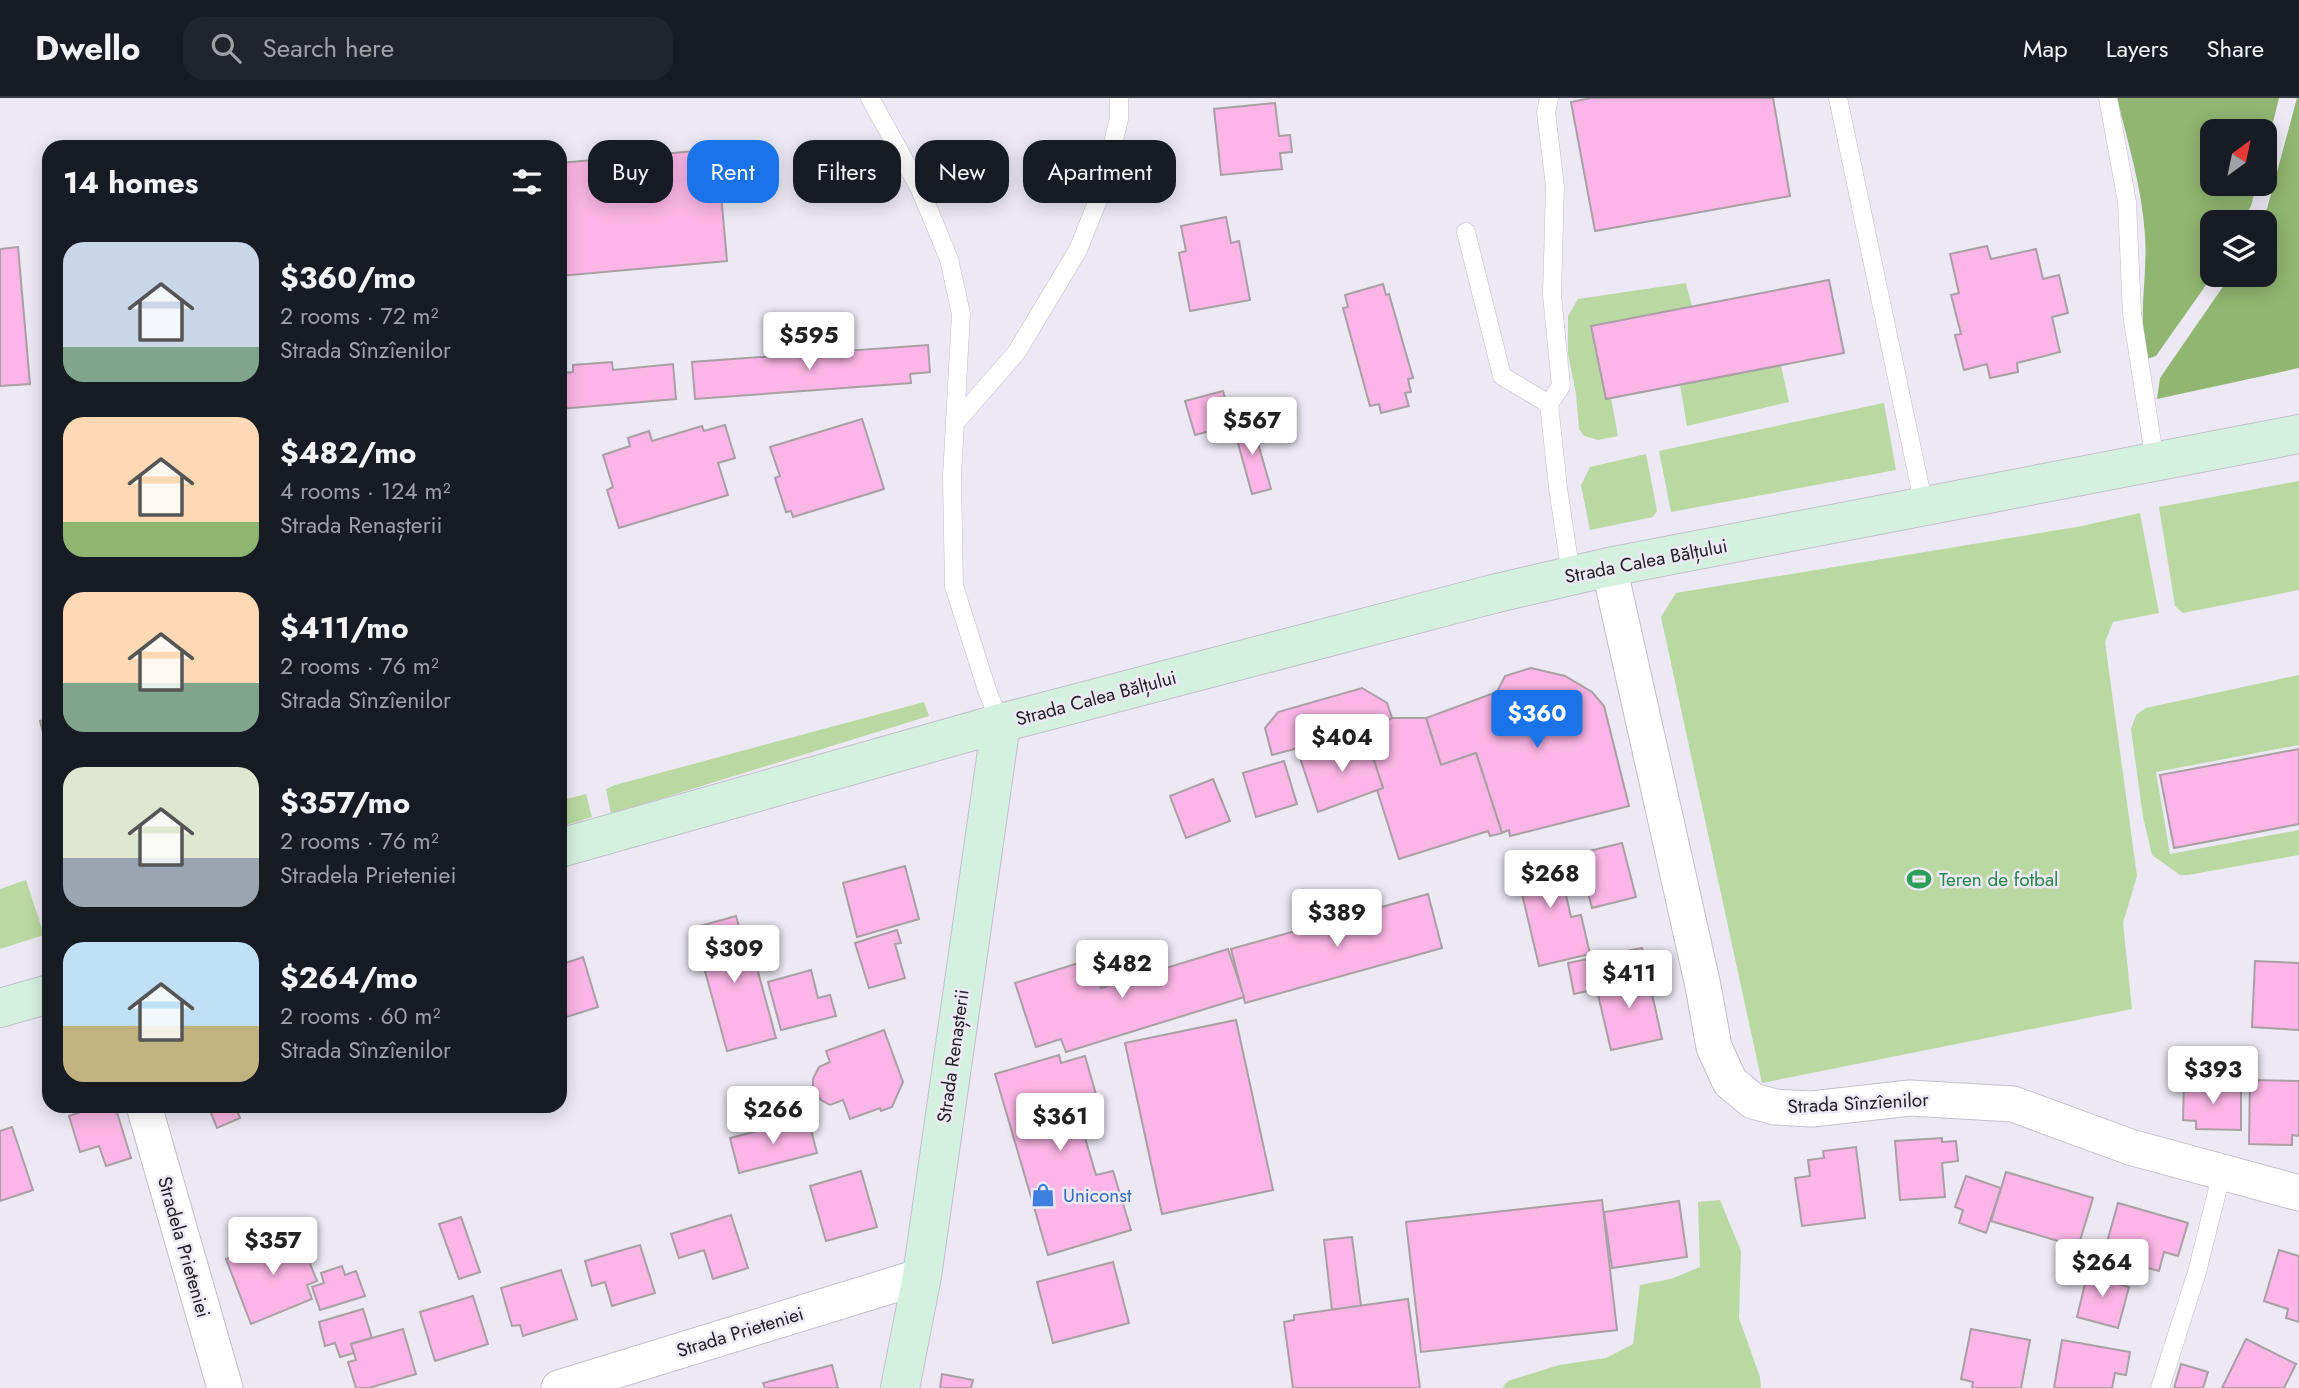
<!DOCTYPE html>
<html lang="en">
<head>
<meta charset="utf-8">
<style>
	body { margin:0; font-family:Jost,sans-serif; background:#20242c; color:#f1f3f6; height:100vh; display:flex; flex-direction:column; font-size:26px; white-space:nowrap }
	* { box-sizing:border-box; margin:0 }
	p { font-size:23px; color:#9ea1a6 }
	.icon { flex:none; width:38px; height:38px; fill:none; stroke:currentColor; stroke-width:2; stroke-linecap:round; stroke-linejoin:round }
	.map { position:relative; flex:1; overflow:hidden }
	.drawer { position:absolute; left:42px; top:42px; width:525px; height:973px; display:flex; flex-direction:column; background:#171b24; border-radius:21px; box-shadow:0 4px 18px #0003 }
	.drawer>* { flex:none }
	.hud { position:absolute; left:588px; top:42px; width:665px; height:63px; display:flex; gap:14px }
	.needle { width:46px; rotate:33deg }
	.fabs { position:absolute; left:2200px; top:21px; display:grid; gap:14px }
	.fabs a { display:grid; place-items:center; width:77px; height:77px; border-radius:14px; background:#171b24; box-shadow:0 4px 18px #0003; font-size:35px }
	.price { position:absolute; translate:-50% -60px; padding:0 16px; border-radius:7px; background:#fff; color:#222; font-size:23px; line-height:46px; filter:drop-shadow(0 2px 4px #0008) }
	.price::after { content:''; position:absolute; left:50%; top:42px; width:21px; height:16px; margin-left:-10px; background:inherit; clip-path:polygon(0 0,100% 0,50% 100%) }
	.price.current { background:#1a73e8; color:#fff }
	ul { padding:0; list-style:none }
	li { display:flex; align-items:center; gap:21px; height:175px; padding:0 21px }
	li span { display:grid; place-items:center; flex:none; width:196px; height:140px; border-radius:21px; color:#555 }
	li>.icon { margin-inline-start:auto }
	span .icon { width:84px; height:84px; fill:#fffc; stroke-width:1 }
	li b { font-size:30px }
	h2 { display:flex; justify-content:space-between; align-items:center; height:84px; padding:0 21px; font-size:30px }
	.chip { padding:0 24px; border-radius:21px; background:#171b24; box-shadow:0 4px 18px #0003; font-size:24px; line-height:63px }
	.chip.current { background:#1a73e8; color:#fff }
	header { display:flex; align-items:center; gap:42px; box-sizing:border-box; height:98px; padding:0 35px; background:#171b24; border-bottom:2px solid #363941 }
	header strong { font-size:33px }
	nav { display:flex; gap:38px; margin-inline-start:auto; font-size:24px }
	.search { width:490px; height:63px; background:#20242c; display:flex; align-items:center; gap:18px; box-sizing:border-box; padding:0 24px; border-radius:21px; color:#9ea1a6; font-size:26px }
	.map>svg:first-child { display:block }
	.green { fill:#bad8a1 }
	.forest { fill:#90b671 }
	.building { fill:#fbb5e6; stroke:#a99fa5; stroke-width:2 }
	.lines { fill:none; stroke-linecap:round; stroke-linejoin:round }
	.lane-casing { stroke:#c3bfca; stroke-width:19 }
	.street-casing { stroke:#c3bfca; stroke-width:37 }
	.secondary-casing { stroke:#c3bfca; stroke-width:40 }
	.lane { stroke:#fff; stroke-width:18 }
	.street { stroke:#fff; stroke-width:35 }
	.secondary { stroke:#d4f1df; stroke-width:38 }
	.labels { text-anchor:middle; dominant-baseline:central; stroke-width:5; stroke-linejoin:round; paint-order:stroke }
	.street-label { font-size:19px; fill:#222125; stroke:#ece9f4 }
	.leisure-label { font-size:19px; fill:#27864d; stroke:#ece9f4; text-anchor:start }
	.shop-label { font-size:19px; fill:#366cbe; stroke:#ece9f4; text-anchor:start }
</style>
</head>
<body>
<header>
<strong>Dwello</strong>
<div class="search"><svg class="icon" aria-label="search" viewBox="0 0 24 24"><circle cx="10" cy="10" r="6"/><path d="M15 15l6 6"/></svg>Search here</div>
<nav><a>Map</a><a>Layers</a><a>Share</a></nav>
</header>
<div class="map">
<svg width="2299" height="1290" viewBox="0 0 2299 1290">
	<rect width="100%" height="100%" fill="#ece9f4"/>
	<!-- green -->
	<g class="green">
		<polygon points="1686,185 1692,209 1592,229 1606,301 1611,300 1618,338 1598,342 1584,338 1579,331 1576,296 1568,256 1568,218 1578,201"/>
		<polygon points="1781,267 1789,304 1687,328 1680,287"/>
		<polygon points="1884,305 1896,372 1671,414 1659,353"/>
		<polygon points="1646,356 1657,413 1653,419 1590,432 1581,387 1590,369"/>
		<polygon points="2299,383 2299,492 2183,515 2175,508 2159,409"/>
		<polygon points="2140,415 2159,515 2113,524 2105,544 2137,778 2123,825 2132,911 1762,985 1661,519 1676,495 2082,428"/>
		<polygon points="2299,577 2299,647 2156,674 2170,756 2299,732 2299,757 2188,777 2180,777 2152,757 2143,719 2131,631 2136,617 2146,610"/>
		<polygon points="924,604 929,618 611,716 606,691 615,687"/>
		<polygon points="586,696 592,719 560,729 560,703"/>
		<polygon points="26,782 44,837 0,851 0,791"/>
		<polygon points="1720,1102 1741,1153 1739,1220 1760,1279 1761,1290 1502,1290 1508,1283 1559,1267 1606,1260 1633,1246 1640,1187 1671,1181 1700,1169 1698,1104"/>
	</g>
	<!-- forest -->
	<g class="forest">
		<path d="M2117 0H2279L2265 56 2264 33H2212V86H2257L2251 108 2242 124H2212L2213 177 2156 258 2147 261C2137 219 2148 179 2145 137 2142 90 2128 45 2117 0Z"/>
		<polygon points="2297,0 2299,0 2299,270 2157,301 2160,280 2231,177 2264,177 2264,124 2260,124 2267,111"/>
	</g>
	<!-- building -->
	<g class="building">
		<polygon points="1591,0 1773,0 1790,98 1595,133 1571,4"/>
		<polygon points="1275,5 1279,38 1290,37 1292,54 1280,55 1282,71 1221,77 1214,11"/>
		<polygon points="717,51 727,163 560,178 560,65"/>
		<polygon points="1226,119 1231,145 1239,143 1250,202 1190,213 1179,155 1186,153 1181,128"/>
		<polygon points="1987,148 1991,161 2036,151 2043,181 2059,177 2068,215 2052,219 2060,254 2017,265 2018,274 1990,280 1987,266 1964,272 1955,237 1961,236 1951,197 1959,195 1950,156"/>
		<polygon points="18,149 30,286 0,288 0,151"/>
		<polygon points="1829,182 1844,255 1606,301 1591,228"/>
		<polygon points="1383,186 1386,197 1389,196 1413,280 1408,281 1411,294 1405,295 1409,308 1381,315 1379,306 1370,308 1343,210 1348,209 1345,197"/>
		<polygon points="928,247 930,274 910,276 911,285 695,301 692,264"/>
		<polygon points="612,264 613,272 673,266 676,301 560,311 560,275 573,274 573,267"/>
		<polygon points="1223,293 1233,327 1195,337 1185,303"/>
		<polygon points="862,321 884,391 793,419 791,413 786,414 775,380 780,378 770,349"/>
		<polygon points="1251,321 1271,391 1252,396 1233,327"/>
		<polygon points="725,327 735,360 718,365 728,397 619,430 607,392 613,389 603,357 630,348 628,340 649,333 652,343 702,328 704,333"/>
		<polygon points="1531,570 1565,578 1592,594 1604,608 1629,708 1510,738 1509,732 1502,735 1476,655 1441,667 1426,620 1497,594 1505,578"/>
		<polygon points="1362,590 1387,605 1392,620 1380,628 1272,657 1265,630 1278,614"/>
		<polygon points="1392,620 1426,620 1441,667 1476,655 1502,735 1490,738 1488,733 1399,761 1377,692 1383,690 1366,638"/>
		<polygon points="49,621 49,657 40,623"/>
		<polygon points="1366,638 1383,690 1318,714 1300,660"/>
		<polygon points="2299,651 2299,726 2174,750 2160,677"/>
		<polygon points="1284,663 1297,706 1256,719 1243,675"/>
		<polygon points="1213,681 1230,723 1186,740 1170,698"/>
		<polygon points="1622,745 1636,799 1592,810 1587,791 1579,793 1574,776 1582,775 1577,756"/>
		<polygon points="1556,753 1571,819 1581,817 1590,856 1539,868 1514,762"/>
		<polygon points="905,768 919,821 857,839 843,785"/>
		<polygon points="1428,796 1442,850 1245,905 1231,851"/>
		<polygon points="736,818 748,861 754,859 776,940 727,953 693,830"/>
		<polygon points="897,832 901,845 895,846 905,880 869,890 855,845"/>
		<polygon points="1642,850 1647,873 1595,884 1597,891 1574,896 1568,865"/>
		<polygon points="1228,851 1244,899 1066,954 1061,941 1036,949 1015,885 1091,861 1101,890"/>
		<polygon points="583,859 598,909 560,921 560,867"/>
		<polygon points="2255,863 2299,865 2299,932 2252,929"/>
		<polygon points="811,872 818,900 830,897 836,918 781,932 768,884"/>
		<polygon points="1647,873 1662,941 1611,952 1595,884"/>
		<polygon points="1236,922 1273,1092 1162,1116 1125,945"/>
		<polygon points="884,932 903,984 892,1009 881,1013 880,1010 850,1021 843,1002 830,1007 821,1002 813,993 813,981 819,969 830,964 826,953"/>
		<polygon points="1059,957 1061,965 1085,958 1097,1000 1075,1006 1096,1077 1113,1073 1131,1132 1048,1157 995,976"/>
		<polygon points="2250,982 2299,983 2299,1038 2292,1037 2292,1047 2249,1046"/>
		<polygon points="2184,985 2241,986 2241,1032 2196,1031 2196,1023 2183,1022"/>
		<polygon points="99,1008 115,1008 131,1060 106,1068 99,1048 80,1054 69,1018"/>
		<polygon points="208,1008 240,1008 236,1010 240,1020 217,1030"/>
		<polygon points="808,1020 817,1055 739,1075 730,1040"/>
		<polygon points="12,1029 33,1092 0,1103 0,1033"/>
		<polygon points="1942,1040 1942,1044 1956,1043 1958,1063 1942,1065 1945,1099 1900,1102 1895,1043"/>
		<polygon points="1856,1049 1865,1120 1802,1128 1795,1080 1810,1078 1808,1062 1824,1060 1823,1053"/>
		<polygon points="861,1073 877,1129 826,1143 810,1088"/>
		<polygon points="2006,1074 2093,1100 2078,1149 1991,1123"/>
		<polygon points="1966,1078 2001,1090 1986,1135 1959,1125 1963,1112 1955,1109"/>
		<polygon points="1602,1102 1617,1232 1421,1254 1406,1124"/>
		<polygon points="1679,1103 1687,1159 1612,1170 1604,1114"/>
		<polygon points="2118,1105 2188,1125 2178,1158 2164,1154 2159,1173 2103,1158"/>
		<polygon points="731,1117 748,1170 713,1181 704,1152 679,1160 671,1136"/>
		<polygon points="461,1119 480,1174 459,1181 439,1126"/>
		<polygon points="290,1136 291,1139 298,1136 317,1183 307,1187 312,1201 251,1226 226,1161"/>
		<polygon points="1352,1139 1361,1208 1332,1212 1324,1142"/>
		<polygon points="640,1147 655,1195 612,1208 605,1184 592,1188 585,1163"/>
		<polygon points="2279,1152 2299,1158 2299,1224 2286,1220 2288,1211 2264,1203"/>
		<polygon points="1113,1164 1129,1225 1053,1245 1037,1184"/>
		<polygon points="2090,1165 2105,1169 2102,1182 2129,1189 2118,1230 2077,1219"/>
		<polygon points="342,1168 345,1177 356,1173 365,1198 320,1212 312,1189 324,1185 321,1175"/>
		<polygon points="561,1172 577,1221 523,1238 520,1227 512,1228 501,1190"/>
		<polygon points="473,1198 488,1246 435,1263 420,1214"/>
		<polygon points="1408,1201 1420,1290 1293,1290 1284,1224 1294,1222 1294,1217"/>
		<polygon points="363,1211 372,1240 351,1246 354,1255 340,1259 335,1245 325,1248 319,1224"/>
		<polygon points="403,1231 416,1276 369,1290 356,1290 348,1264 356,1262 351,1246"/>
		<polygon points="1971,1231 2030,1242 2021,1290 1972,1290 1973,1284 1961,1281"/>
		<polygon points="2246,1241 2296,1266 2284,1290 2222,1290"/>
		<polygon points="2062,1242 2130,1254 2126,1277 2115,1275 2112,1290 2054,1290"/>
		<polygon points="2181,1266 2208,1274 2203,1290 2174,1290"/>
		<polygon points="832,1267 838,1290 765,1290 763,1285"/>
		<polygon points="942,1276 973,1282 971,1290 940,1290"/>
	</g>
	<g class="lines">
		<!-- lane casing -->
		<g class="lane-casing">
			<g id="lane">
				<polyline points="870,0 920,91 949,161 961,216 952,378 954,488 988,595 1001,625"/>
				<polyline points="1549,0 1546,14 1555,88 1552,197 1561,288 1549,306 1558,390 1571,477"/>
				<polyline points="1838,0 1924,408"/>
				<polyline points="2108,0 2127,104 2132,216 2155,364"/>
				<polyline points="1466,134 1502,278 1549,306"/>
				<polyline points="955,325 1016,255 1078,152 1100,97 1119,21 1119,0"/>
				<polyline points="2160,1290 2197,1174 2222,1074"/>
			</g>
		</g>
		<!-- street casing -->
		<g class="street-casing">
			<g id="street">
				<polyline points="1609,469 1703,888 1714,949 1730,984 1753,1003 1775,1009 1812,1011 1910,1000 2013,1006 2130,1049 2299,1095"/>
				<polyline points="144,1008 225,1290"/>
				<polyline points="559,1290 922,1178"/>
			</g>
		</g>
		<!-- secondary casing -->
		<g class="secondary-casing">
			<g id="secondary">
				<polyline points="560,750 1001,625 1493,496 1609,469 2299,336"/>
				<polyline points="0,910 49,896"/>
				<polyline points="900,1290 922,1178 1001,625"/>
			</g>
		</g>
		<!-- lane -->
		<use href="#lane" class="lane"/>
		<!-- street -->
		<use href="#street" class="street"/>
		<!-- secondary -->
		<use href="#secondary" class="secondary"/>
	</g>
	<!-- icons -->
	<defs>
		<g id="stadium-bare" transform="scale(1.89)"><path d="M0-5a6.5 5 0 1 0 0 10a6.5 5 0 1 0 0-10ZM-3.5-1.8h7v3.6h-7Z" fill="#2e9e5b" stroke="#ece9f4" stroke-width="2.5" paint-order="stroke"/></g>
		<g id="shop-bare" transform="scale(1.89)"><path d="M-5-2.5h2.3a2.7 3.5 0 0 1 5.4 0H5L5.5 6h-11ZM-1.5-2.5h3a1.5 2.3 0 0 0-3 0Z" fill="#3f7fe0" stroke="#ece9f4" stroke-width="2.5" paint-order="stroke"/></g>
	</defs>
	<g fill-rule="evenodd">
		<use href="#stadium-bare" x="1919" y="781"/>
		<use href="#shop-bare" x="1043" y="1097"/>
	</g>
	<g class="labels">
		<!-- street labels -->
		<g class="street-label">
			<text transform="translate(1646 463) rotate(-11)">Strada Calea Bălțului</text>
			<text transform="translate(1096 600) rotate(-15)">Strada Calea Bălțului</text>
			<text transform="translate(953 958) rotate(-82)">Strada Renașterii</text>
			<text transform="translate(1858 1005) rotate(-3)">Strada Sînzîenilor</text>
			<text transform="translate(184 1149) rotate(74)">Stradela Prieteniei</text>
			<text transform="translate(740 1234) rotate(-17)">Strada Prieteniei</text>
		</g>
		<!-- leisure labels -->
		<g class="leisure-label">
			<text x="1939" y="781">Teren de fotbal</text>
		</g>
		<!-- shop labels -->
		<g class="shop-label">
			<text x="1063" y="1097">Uniconst</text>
		</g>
	</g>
</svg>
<div class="fabs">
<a><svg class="needle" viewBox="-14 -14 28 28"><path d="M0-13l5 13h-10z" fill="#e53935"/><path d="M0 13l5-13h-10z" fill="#9ea1a6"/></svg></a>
<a><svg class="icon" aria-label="layers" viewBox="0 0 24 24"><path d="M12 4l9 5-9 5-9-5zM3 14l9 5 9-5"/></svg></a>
</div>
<b class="price" style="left:809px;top:274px">$595</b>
<b class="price" style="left:1252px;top:359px">$567</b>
<b class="price current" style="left:1537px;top:652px">$360</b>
<b class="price" style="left:1342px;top:676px">$404</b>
<b class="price" style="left:1550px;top:812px">$268</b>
<b class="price" style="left:1337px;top:851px">$389</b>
<b class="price" style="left:734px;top:887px">$309</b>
<b class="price" style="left:1122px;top:902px">$482</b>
<b class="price" style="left:1629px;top:912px">$411</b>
<b class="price" style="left:2213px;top:1008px">$393</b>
<b class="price" style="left:773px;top:1048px">$266</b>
<b class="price" style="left:1060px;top:1055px">$361</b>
<b class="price" style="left:273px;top:1179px">$357</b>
<b class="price" style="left:2102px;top:1201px">$264</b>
<div class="hud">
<a class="chip">Buy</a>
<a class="chip current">Rent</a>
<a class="chip">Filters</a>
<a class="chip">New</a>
<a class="chip">Apartment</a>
</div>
<section class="drawer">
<h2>14 homes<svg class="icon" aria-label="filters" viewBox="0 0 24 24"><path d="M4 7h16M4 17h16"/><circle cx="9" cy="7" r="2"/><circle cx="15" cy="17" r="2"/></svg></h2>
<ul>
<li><span style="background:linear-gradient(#c9d6e8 75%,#7fa58c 0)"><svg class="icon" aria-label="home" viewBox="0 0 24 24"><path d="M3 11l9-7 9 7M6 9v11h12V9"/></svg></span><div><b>$360/mo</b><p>2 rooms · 72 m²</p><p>Strada Sînzîenilor</p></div></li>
<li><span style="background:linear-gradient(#ffd9b3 75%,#8fb573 0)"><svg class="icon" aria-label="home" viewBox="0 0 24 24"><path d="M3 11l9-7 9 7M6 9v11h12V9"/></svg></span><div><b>$482/mo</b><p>4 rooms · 124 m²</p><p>Strada Renașterii</p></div></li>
<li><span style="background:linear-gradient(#ffd9b3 65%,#7fa58c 0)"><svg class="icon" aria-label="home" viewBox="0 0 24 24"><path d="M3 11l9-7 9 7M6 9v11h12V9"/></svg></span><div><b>$411/mo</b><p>2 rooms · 76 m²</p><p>Strada Sînzîenilor</p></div></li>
<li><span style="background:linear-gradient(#dfe7d0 65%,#9aa5b1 0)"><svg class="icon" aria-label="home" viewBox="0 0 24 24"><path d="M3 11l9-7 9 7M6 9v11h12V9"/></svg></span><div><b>$357/mo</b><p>2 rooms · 76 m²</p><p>Stradela Prieteniei</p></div></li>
<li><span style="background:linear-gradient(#bfe0f5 60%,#c2b280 0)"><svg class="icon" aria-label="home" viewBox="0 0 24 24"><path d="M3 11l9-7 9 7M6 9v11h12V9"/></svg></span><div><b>$264/mo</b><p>2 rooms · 60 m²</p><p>Strada Sînzîenilor</p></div></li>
</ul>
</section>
</div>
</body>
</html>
